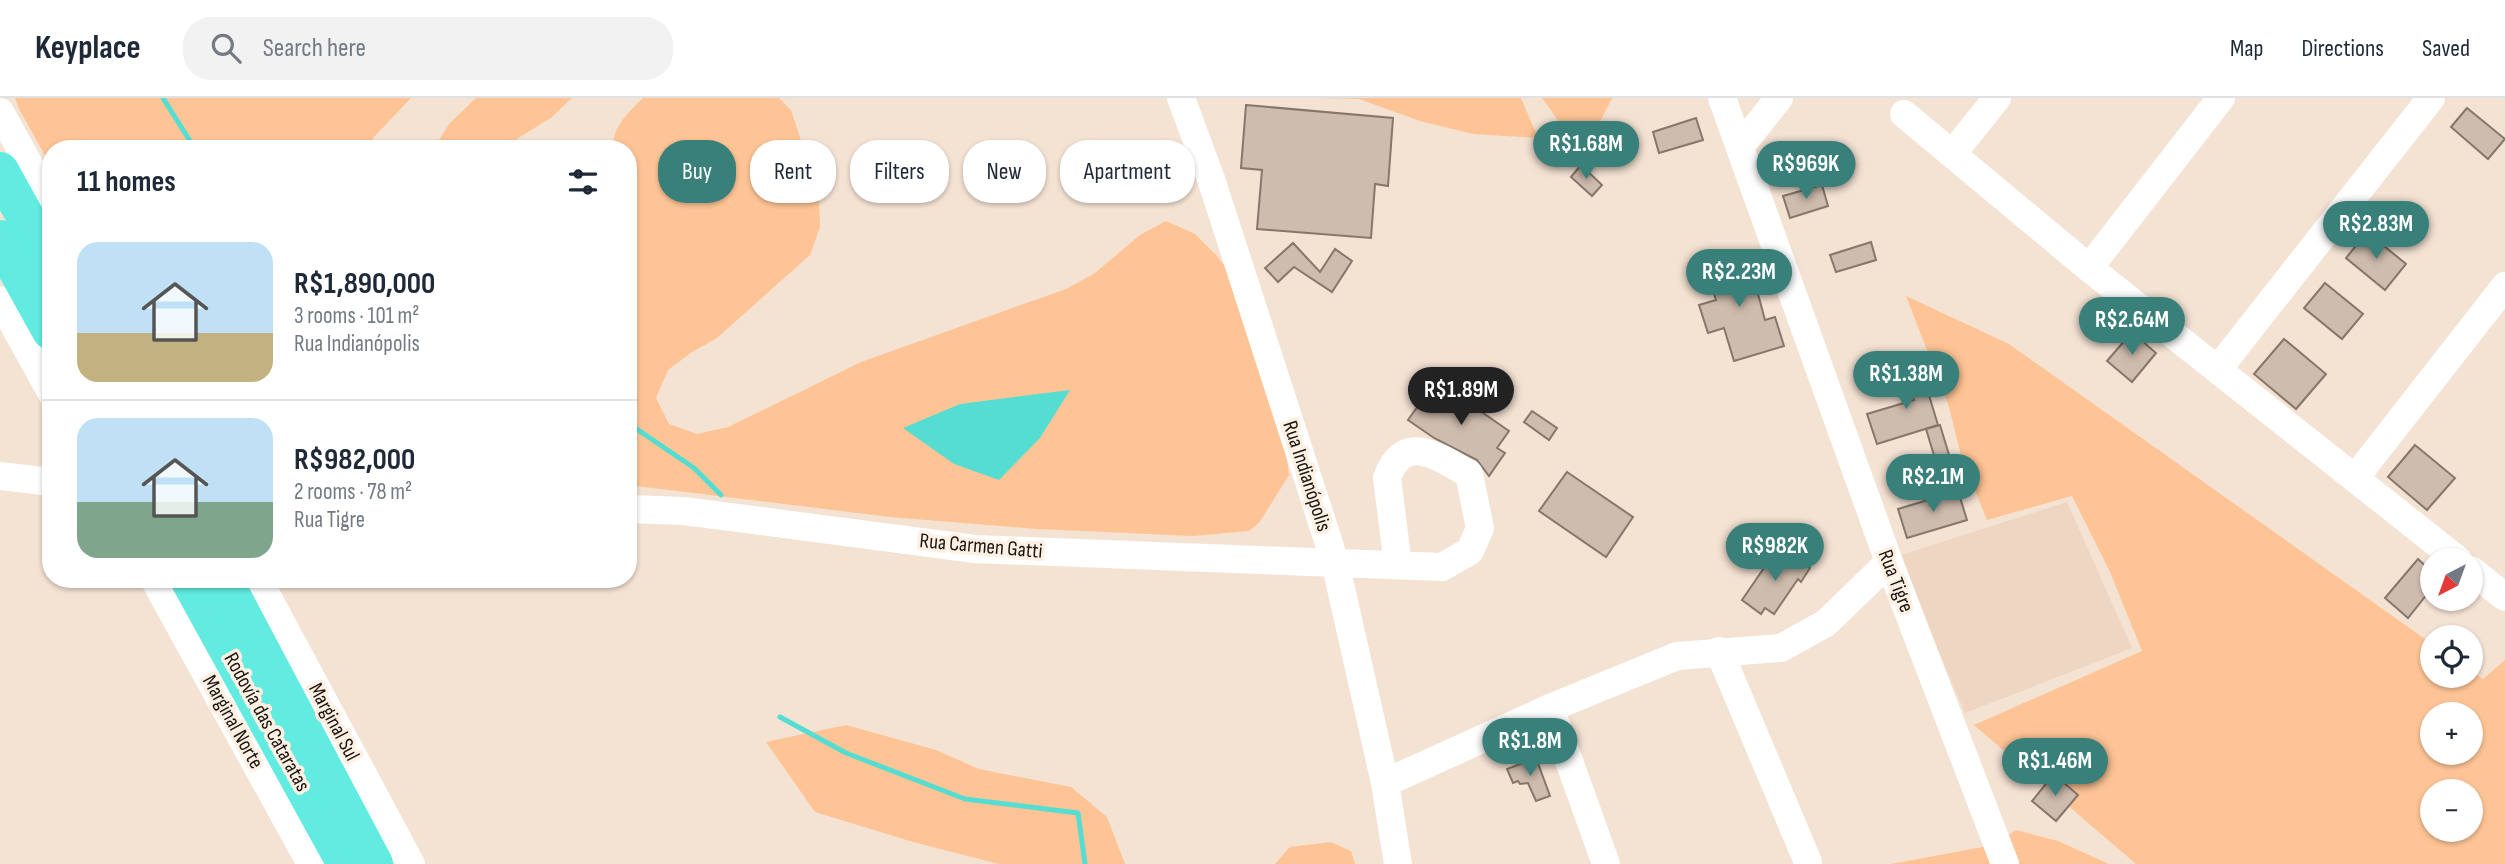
<!DOCTYPE html>
<html lang="en">
<head>
<meta charset="utf-8">
<style>
	body { margin:0; font-family:"Sofia Sans Condensed",sans-serif; background:#f2f2f3; color:#1f2937; height:100vh; display:flex; flex-direction:column; font-size:26px; white-space:nowrap }
	* { box-sizing:border-box; margin:0 }
	p { font-size:23px; color:#747a83 }
	.icon { flex:none; width:38px; height:38px; fill:none; stroke:currentColor; stroke-width:2; stroke-linecap:round; stroke-linejoin:round }
	.map { position:relative; flex:1; overflow:hidden }
	.sheet { position:absolute; left:42px; top:42px; width:595px; height:448px; display:flex; flex-direction:column; background:#fff; border-radius:28px; box-shadow:0 2px 5px #0004 }
	.sheet>* { flex:none }
	.top-card { position:absolute; left:658px; top:42px; width:665px; height:63px; display:flex; gap:14px }
	.needle { width:46px; rotate:221deg }
	.tools { position:absolute; left:2420px; top:450px; display:grid; gap:14px }
	.tools a { display:grid; place-items:center; width:63px; height:63px; border-radius:50%; background:#fff; box-shadow:0 2px 5px #0004; font-size:35px }
	.price { position:absolute; translate:-50% -60px; padding:0 16px; border-radius:24px; background:#388079; color:#fff; font-size:23px; line-height:46px; filter:drop-shadow(0 2px 4px #0008) }
	.price::after { content:''; position:absolute; left:50%; top:42px; width:21px; height:16px; margin-left:-10px; background:inherit; clip-path:polygon(0 0,100% 0,50% 100%) }
	.price.active { background:#222; color:#fff }
	ul { padding:0; list-style:none }
	li { display:flex; align-items:center; gap:21px; height:175px; padding:0 35px }
	li+li { border-top:2px solid #e0e1e3 }
	li span { display:grid; place-items:center; flex:none; width:196px; height:140px; border-radius:21px; color:#555 }
	li>.icon { margin-inline-start:auto }
	span .icon { width:84px; height:84px; fill:#fffc; stroke-width:1 }
	li b { font-size:30px }
	h2 { display:flex; justify-content:space-between; align-items:center; height:84px; padding:0 35px; font-size:30px }
	.chip { padding:0 24px; border-radius:28px; background:#fff; box-shadow:0 2px 5px #0004; font-size:24px; line-height:63px }
	.chip.active { background:#388079; color:#fff }
	header { display:flex; align-items:center; gap:42px; box-sizing:border-box; height:98px; padding:0 35px; background:#fff; border-bottom:2px solid #e0e1e3 }
	header strong { font-size:33px }
	nav { display:flex; gap:38px; margin-inline-start:auto; font-size:24px }
	.search { width:490px; height:63px; background:#f2f2f3; display:flex; align-items:center; gap:18px; box-sizing:border-box; padding:0 24px; border-radius:28px; color:#747a83; font-size:26px }
	.map>svg:first-child { display:block }
	.built { fill:#efd6c3 }
	.green { fill:#fec495; fill-rule:evenodd }
	.water { fill:#55ddd2 }
	.lines { fill:none; stroke-linecap:round; stroke-linejoin:round }
	.stream { stroke:#55ddd2; stroke-width:5 }
	.building { fill:#cebcae; stroke:#87776a; stroke-width:2 }
	.minor { stroke:#fff; stroke-width:28 }
	.highway { stroke:#62ece1; stroke-width:38 }
	.labels { text-anchor:middle; dominant-baseline:central; stroke-width:7; stroke-linejoin:round; paint-order:stroke }
	.street-label { font-size:21px; fill:#1b1510; stroke:#fff0e4 }
</style>
</head>
<body>
<header>
<strong>Keyplace</strong>
<div class="search"><svg class="icon" aria-label="search" viewBox="0 0 24 24"><circle cx="10" cy="10" r="6"/><path d="M15 15l6 6"/></svg>Search here</div>
<nav><a>Map</a><a>Directions</a><a>Saved</a></nav>
</header>
<div class="map">
<svg width="2505" height="766" viewBox="0 0 2505 766">
	<rect width="100%" height="100%" fill="#f4e2d3"/>
	<!-- built -->
	<polygon class="built" points="2067,404 2132,550 1965,615 1898,458"/>
	<!-- green -->
	<g class="green">
		<polygon points="15,0 411,0 374,39 368,51 51,51 51,68 19,11"/>
		<polygon points="476,0 572,0 552,19 501,51 433,51 450,25"/>
		<path d="M643 0H779L791 12 819 97 820 129 810 157 717 240 692 254 668 272 656 300 669 326 697 336 728 329 861 264 1066 191 1095 175 1140 137 1166 123 1195 136 1216 157 1234 180 1281 316 1289 377 1259 425 1249 433 1193 438 1037 431 890 419 628 387V51H613C611 30 629 14 643 0Z"/>
		<polygon points="1323,0 1521,0 1538,40 1473,36 1420,23 1359,1"/>
		<polygon points="1542,0 1612,0 1599,26 1560,25"/>
		<path d="M1906 198 2009 246 2432 546V578H2471V573L2483 581 2505 562V766H2136L1974 627 2142 553 2110 474 2072 398 1987 422 1962 361 1949 309ZM2432 616H2471V654H2432ZM2432 693H2471V732H2432Z"/>
		<polygon points="846,627 936,652 979,671 1071,689 1107,719 1125,766 999,766 913,744 815,714 766,644"/>
		<polygon points="2016,732 2058,743 2109,766 1891,766 1993,747"/>
		<polygon points="1331,744 1351,753 1355,766 1275,766 1290,749"/>
	</g>
	<!-- water -->
	<polygon class="water" points="1070,292 1040,340 999,382 954,366 903,330 960,306"/>
	<g class="lines">
		<!-- stream -->
		<g class="stream">
			<polyline points="163,0 195,51"/>
			<polyline points="628,325 694,370 721,397"/>
			<polyline points="780,619 846,655 965,701 1078,715 1085,766"/>
		</g>
	</g>
	<!-- building -->
	<g class="building">
		<polygon points="1246,7 1393,20 1388,88 1375,86 1371,140 1257,131 1262,72 1241,70"/>
		<polygon points="2467,10 2505,41 2488,61 2451,29"/>
		<polygon points="1696,20 1703,42 1659,55 1653,34"/>
		<polygon points="1581,67 1602,87 1592,98 1571,79"/>
		<polygon points="1822,87 1828,108 1790,120 1783,98"/>
		<polygon points="2367,134 2406,166 2385,192 2346,160"/>
		<polygon points="1871,144 1876,162 1836,174 1830,157"/>
		<polygon points="1293,145 1320,174 1335,151 1352,163 1332,194 1294,169 1278,184 1265,170"/>
		<polygon points="1747,155 1765,222 1775,219 1784,248 1734,263 1724,230 1708,235 1699,207 1716,202 1705,168"/>
		<polygon points="2325,185 2363,216 2342,241 2304,210"/>
		<polygon points="2132,234 2156,255 2132,284 2107,263"/>
		<polygon points="2284,241 2326,276 2296,311 2254,276"/>
		<polygon points="1919,264 1938,327 1877,346 1867,316 1914,302 1903,269"/>
		<polygon points="1440,285 1509,333 1497,350 1505,355 1489,378 1477,362 1434,340 1408,322 1418,308 1422,311"/>
		<polygon points="1532,313 1557,330 1549,342 1524,324"/>
		<polygon points="1940,327 1950,360 1936,364 1926,331"/>
		<polygon points="2415,347 2455,380 2427,412 2388,379"/>
		<polygon points="1567,374 1633,419 1606,459 1539,413"/>
		<polygon points="1958,393 1967,422 1907,440 1898,411"/>
		<polygon points="1775,454 1787,462 1791,456 1810,470 1801,484 1798,481 1774,516 1765,510 1761,516 1742,502"/>
		<polygon points="2418,461 2432,474 2432,490 2408,520 2385,500"/>
		<polygon points="1536,660 1550,698 1536,703 1528,685 1520,686 1518,683 1513,685 1507,671"/>
		<polygon points="2054,676 2078,697 2056,723 2032,703"/>
	</g>
	<g class="lines">
		<!-- minor -->
		<g class="minor">
			<polyline points="1181,0 1211,81 1335,464 1385,685 1398,766"/>
			<polyline points="1722,0 1889,464 2005,766"/>
			<polyline points="0,14 51,106"/>
			<polyline points="1904,16 2089,170 2458,462"/>
			<polyline points="1740,49 1779,0"/>
			<polyline points="1953,55 1997,0"/>
			<polyline points="2089,170 2221,0"/>
			<polyline points="0,202 51,294"/>
			<polyline points="2218,271 2431,0"/>
			<polyline points="0,378 51,384"/>
			<polyline points="2355,380 2505,188"/>
			<path d="M628 411 684 413 975 451 1442 469 1470 453 1480 430 1469 376C1439 359 1404 333 1387 380L1398 467"/>
			<polyline points="2471,472 2505,499"/>
			<polyline points="154,481 311,766"/>
			<polyline points="258,481 411,766"/>
			<polyline points="1719,553 1808,764"/>
			<polyline points="1550,610 1606,766"/>
			<polyline points="1385,685 1550,610 1677,558 1781,550 1826,525 1889,464"/>
		</g>
		<!-- highway -->
		<g class="highway">
			<polyline points="0,73 51,165"/>
			<polyline points="0,141 51,233"/>
			<polyline points="189,481 346,766"/>
			<polyline points="223,481 374,766"/>
		</g>
	</g>
	<g class="labels">
		<!-- street labels -->
		<g class="street-label">
			<text transform="translate(1307 378) rotate(72)">Rua Indianópolis</text>
			<text transform="translate(981 448) rotate(5)">Rua Carmen Gatti</text>
			<text transform="translate(1896 483) rotate(69)">Rua Tigre</text>
			<text transform="translate(233 624) rotate(61)">Marginal Norte</text>
			<text transform="translate(267 624) rotate(61)">Rodovía das Cataratas</text>
			<text transform="translate(334 624) rotate(62)">Marginal Sul</text>
		</g>
	</g>
</svg>
<div class="tools">
<a><svg class="needle" viewBox="-14 -14 28 28"><path d="M0-13l5 13h-10z" fill="#e53935"/><path d="M0 13l5-13h-10z" fill="#747a83"/></svg></a>
<a><svg class="icon" aria-label="locate" viewBox="0 0 24 24"><circle cx="12" cy="12" r="6"/><path d="M12 2v4M12 18v4M2 12h4M18 12h4"/></svg></a>
<a>+</a>
<a>−</a>
</div>
<b class="price" style="left:1586px;top:83px">R$1.68M</b>
<b class="price" style="left:1806px;top:103px">R$969K</b>
<b class="price" style="left:2376px;top:163px">R$2.83M</b>
<b class="price" style="left:1739px;top:211px">R$2.23M</b>
<b class="price" style="left:2132px;top:259px">R$2.64M</b>
<b class="price" style="left:1906px;top:313px">R$1.38M</b>
<b class="price active" style="left:1461px;top:329px">R$1.89M</b>
<b class="price" style="left:1933px;top:416px">R$2.1M</b>
<b class="price" style="left:1775px;top:485px">R$982K</b>
<b class="price" style="left:1530px;top:680px">R$1.8M</b>
<b class="price" style="left:2055px;top:700px">R$1.46M</b>
<div class="top-card">
<a class="chip active">Buy</a>
<a class="chip">Rent</a>
<a class="chip">Filters</a>
<a class="chip">New</a>
<a class="chip">Apartment</a>
</div>
<section class="sheet">
<h2>11 homes<svg class="icon" aria-label="filters" viewBox="0 0 24 24"><path d="M4 7h16M4 17h16"/><circle cx="9" cy="7" r="2"/><circle cx="15" cy="17" r="2"/></svg></h2>
<ul>
<li><span style="background:linear-gradient(#bfe0f5 65%,#c2b280 0)"><svg class="icon" aria-label="home" viewBox="0 0 24 24"><path d="M3 11l9-7 9 7M6 9v11h12V9"/></svg></span><div><b>R$1,890,000</b><p>3 rooms · 101 m²</p><p>Rua Indianópolis</p></div></li>
<li><span style="background:linear-gradient(#bfe0f5 60%,#7fa58c 0)"><svg class="icon" aria-label="home" viewBox="0 0 24 24"><path d="M3 11l9-7 9 7M6 9v11h12V9"/></svg></span><div><b>R$982,000</b><p>2 rooms · 78 m²</p><p>Rua Tigre</p></div></li>
</ul>
</section>
</div>
</body>
</html>
